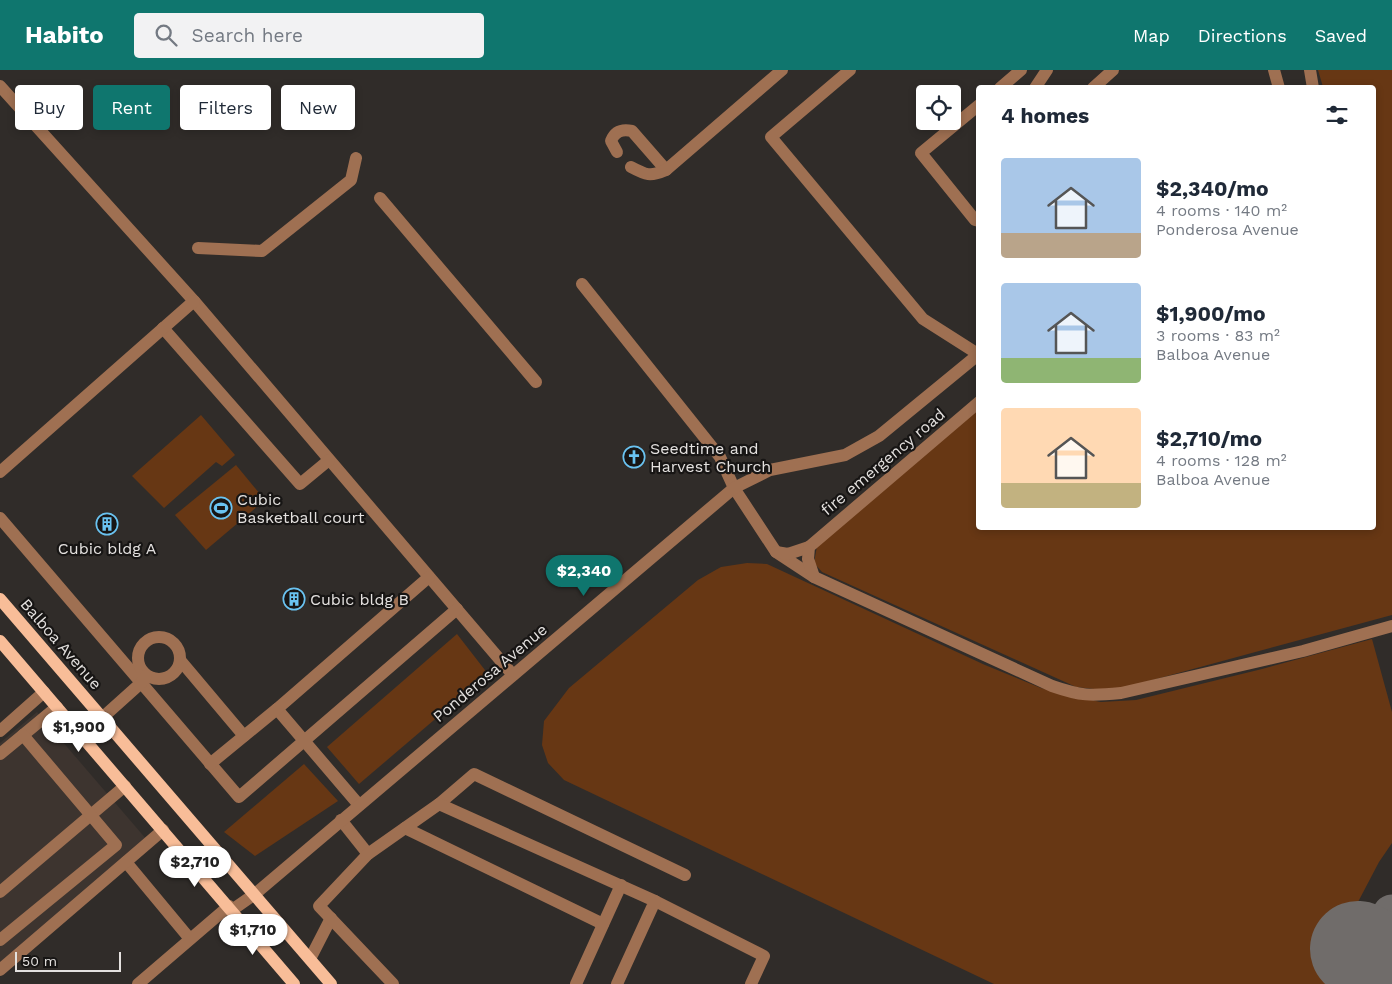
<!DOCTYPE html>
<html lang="en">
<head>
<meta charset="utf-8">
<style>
	body { margin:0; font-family:"Work Sans",sans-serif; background:#f2f2f3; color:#1f2937; height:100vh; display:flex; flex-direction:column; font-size:19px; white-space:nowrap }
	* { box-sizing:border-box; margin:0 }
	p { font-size:16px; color:#747a83 }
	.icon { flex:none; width:28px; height:28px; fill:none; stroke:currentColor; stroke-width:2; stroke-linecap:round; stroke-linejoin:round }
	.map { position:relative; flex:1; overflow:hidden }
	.drawer { position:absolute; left:976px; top:15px; width:400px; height:445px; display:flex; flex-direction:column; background:#fff; border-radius:5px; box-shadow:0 2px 8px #0003 }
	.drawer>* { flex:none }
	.banner { position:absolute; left:15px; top:15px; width:475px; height:45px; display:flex; gap:10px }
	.fabs { position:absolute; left:916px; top:15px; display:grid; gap:10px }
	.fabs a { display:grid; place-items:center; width:45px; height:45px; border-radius:5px; background:#fff; box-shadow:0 2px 8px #0003; font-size:25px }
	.scale { position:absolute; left:15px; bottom:12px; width:106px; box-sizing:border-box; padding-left:5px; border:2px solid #e4e1df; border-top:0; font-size:14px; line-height:18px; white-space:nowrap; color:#e4e1df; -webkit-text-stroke:4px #171514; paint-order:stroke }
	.price { position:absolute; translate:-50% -42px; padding:0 11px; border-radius:18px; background:#fff; color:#222; font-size:16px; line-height:32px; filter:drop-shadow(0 1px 2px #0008) }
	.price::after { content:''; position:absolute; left:50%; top:30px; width:15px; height:11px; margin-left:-8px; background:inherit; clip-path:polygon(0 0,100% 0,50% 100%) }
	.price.on { background:#0f766e; color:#fff }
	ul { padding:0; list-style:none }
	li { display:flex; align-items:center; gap:15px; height:125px; padding:0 25px }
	li span { display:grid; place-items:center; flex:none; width:140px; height:100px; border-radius:5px; color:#555 }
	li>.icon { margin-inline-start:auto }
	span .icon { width:60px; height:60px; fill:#fffc; stroke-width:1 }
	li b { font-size:21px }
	h2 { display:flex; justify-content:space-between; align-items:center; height:60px; padding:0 25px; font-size:21px }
	.chip { padding:0 18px; border-radius:5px; background:#fff; box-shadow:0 2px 8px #0003; font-size:18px; line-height:45px }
	.chip.on { background:#0f766e; color:#fff }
	header { display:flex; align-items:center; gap:30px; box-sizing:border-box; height:70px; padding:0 25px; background:#0f766e; color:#fff }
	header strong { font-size:24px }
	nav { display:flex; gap:28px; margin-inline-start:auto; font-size:18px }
	.search { width:350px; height:45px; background:#f2f2f3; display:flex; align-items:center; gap:12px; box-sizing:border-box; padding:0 18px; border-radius:5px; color:#747a83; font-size:19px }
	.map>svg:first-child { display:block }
	.built { fill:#3d342f }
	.green { fill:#673714 }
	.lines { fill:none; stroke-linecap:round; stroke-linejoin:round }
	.taxiway { stroke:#706c6a; stroke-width:39 }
	.runway { stroke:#706c6a; stroke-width:96 }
	.minor { stroke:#9f7052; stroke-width:12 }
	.major { stroke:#f8bd98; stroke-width:12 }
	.labels { text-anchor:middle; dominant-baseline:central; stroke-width:4.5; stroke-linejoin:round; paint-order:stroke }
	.poi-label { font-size:16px; fill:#e4e1df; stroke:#171514; text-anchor:start }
	.street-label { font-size:16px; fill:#e4e1df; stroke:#171514 }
</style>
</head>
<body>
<header>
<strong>Habito</strong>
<div class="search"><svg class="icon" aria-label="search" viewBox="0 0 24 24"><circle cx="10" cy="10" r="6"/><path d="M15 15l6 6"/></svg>Search here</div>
<nav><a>Map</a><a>Directions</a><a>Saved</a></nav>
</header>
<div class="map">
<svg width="1392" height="914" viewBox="0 0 1392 914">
	<rect width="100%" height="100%" fill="#302c29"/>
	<!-- built -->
	<polygon class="built" points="37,642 147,770 0,894 0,673"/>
	<!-- green -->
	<g class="green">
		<polygon points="1318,0 1392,0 1392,545 1112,621 1076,617 822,502 814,493 817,476 979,339 979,458 1374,458 1374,18 1323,17"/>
		<polygon points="201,345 235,385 222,396 216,392 164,438 132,406"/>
		<polygon points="236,395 265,430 206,480 175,445"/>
		<polygon points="747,493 767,494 985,595 1041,618 1075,627 1101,632 1136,630 1262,599 1372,569 1392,642 1392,773 1379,792 1358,832 1326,914 994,914 564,710 548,693 542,675 544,651 569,618 698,510 721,497"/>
		<polygon points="457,564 488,604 359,714 327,677"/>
		<polygon points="304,694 338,731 255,786 224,762"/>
	</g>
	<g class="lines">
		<!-- taxiway -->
		<polyline class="taxiway" points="1392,844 1391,853 1392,864"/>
		<!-- runway -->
		<polyline class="runway" points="1358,879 1392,895"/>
		<!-- minor -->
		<g class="minor">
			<polyline points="850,0 771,67 923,249 978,284"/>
			<polyline points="1274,0 1279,18"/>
			<polyline points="1310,0 1313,18"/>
			<polyline points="0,16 194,231 513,605"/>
			<polyline points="1000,18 1021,0"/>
			<polyline points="1035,18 1047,0"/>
			<polyline points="1093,18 1113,0"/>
			<polyline points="979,35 921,83 975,150 979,151"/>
			<path d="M617 82 611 71C615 61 622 59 632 61L666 100"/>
			<path d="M631 97C646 105 650 107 666 100L782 0"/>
			<polyline points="380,128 536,312"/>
			<polyline points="198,178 262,181 351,110 356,88"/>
			<path d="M582 214 720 387 734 418 776 482 814 507 1052 616C1081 626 1090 626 1121 623L1303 581 1392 556"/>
			<polyline points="163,258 300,414 329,390"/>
			<polyline points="0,402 194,231"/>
			<polyline points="0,448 239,727 457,539"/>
			<polyline points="776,482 788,484 809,477"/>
			<polyline points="814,507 808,489 809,477 979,332"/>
			<circle cx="159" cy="588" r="21"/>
			<polyline points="180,590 244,666"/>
			<polyline points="277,639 359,735"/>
			<polyline points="102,648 141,613 146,606"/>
			<polyline points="0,661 44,622"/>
			<polyline points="0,684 57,637"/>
			<polyline points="210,694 277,639 429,507"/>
			<polyline points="439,734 474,704 685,805"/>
			<polyline points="341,750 368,784"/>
			<polyline points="405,758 603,854"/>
			<polyline points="126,792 190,869"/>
			<polyline points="0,822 125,716"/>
			<polyline points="655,831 764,886 751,914"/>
			<polyline points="232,840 255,824 734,418 770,400 845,385 879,366 979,284"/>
			<polyline points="0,870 116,775 23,665"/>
			<polyline points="310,889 331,848"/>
			<polyline points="0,900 163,760"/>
			<polyline points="138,914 229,836"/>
			<polyline points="393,914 319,836 368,784 439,734 655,831 617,914"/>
			<polyline points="576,914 621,815"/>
		</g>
		<!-- major -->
		<g class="major">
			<polyline points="0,529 331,914"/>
			<polyline points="0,571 294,914"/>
		</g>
	</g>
	<!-- icons -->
	<defs>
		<g id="church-ring" transform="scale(1.125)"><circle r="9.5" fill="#171514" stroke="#6ac3f1" stroke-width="1.5"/><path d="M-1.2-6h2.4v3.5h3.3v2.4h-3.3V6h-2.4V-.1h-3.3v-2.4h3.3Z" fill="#6ac3f1"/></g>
		<g id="stadium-ring" transform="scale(1.125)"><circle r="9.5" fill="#171514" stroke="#6ac3f1" stroke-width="1.5"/><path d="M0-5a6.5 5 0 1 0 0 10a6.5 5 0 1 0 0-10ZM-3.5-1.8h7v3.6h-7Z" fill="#6ac3f1"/></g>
		<g id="building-ring" transform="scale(1.125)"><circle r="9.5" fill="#171514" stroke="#6ac3f1" stroke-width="1.5"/><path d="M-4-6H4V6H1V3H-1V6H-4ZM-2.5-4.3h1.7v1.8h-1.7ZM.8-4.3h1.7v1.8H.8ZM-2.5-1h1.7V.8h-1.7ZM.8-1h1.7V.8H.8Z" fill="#6ac3f1"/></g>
	</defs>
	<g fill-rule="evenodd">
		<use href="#church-ring" x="634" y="387"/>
		<use href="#stadium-ring" x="221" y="438"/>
		<use href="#building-ring" x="107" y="454"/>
		<use href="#building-ring" x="294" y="529"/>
	</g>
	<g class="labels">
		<!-- poi labels -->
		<g class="poi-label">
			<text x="650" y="378">Seedtime and<tspan x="650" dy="18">Harvest Church</tspan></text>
			<text x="237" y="429">Cubic<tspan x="237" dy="18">Basketball court</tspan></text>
			<text x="107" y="478" text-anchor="middle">Cubic bldg A</text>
			<text x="310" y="529">Cubic bldg B</text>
		</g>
		<!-- street labels -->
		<g class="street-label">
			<text transform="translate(883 392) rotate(-40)">fire emergency road</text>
			<text transform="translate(61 574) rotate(49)">Balboa Avenue</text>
			<text transform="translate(490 603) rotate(-40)">Ponderosa Avenue</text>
		</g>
	</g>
</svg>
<div class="fabs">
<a><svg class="icon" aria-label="locate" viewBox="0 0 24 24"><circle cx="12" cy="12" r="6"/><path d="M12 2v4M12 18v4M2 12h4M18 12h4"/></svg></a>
</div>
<div class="scale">50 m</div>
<b class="price on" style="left:584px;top:527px">$2,340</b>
<b class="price" style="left:79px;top:683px">$1,900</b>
<b class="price" style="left:195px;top:818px">$2,710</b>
<b class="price" style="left:253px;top:886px">$1,710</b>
<div class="banner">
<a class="chip">Buy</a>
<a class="chip on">Rent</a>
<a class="chip">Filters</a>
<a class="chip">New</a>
</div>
<section class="drawer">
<h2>4 homes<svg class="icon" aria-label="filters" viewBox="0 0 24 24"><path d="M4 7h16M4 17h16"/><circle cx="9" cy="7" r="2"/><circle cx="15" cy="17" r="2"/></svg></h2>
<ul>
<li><span style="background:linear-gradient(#a9c7e8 75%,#b9a48a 0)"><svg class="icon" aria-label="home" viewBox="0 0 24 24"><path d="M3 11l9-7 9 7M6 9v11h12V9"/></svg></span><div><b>$2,340/mo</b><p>4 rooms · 140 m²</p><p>Ponderosa Avenue</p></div></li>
<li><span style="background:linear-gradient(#a9c7e8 75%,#8fb573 0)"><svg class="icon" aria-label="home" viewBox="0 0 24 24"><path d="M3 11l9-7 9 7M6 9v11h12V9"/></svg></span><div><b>$1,900/mo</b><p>3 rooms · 83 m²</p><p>Balboa Avenue</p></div></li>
<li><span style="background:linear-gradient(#ffd9b3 75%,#c2b280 0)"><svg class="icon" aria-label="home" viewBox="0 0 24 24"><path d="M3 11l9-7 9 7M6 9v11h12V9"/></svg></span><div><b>$2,710/mo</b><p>4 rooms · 128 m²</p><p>Balboa Avenue</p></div></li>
</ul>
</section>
</div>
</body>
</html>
